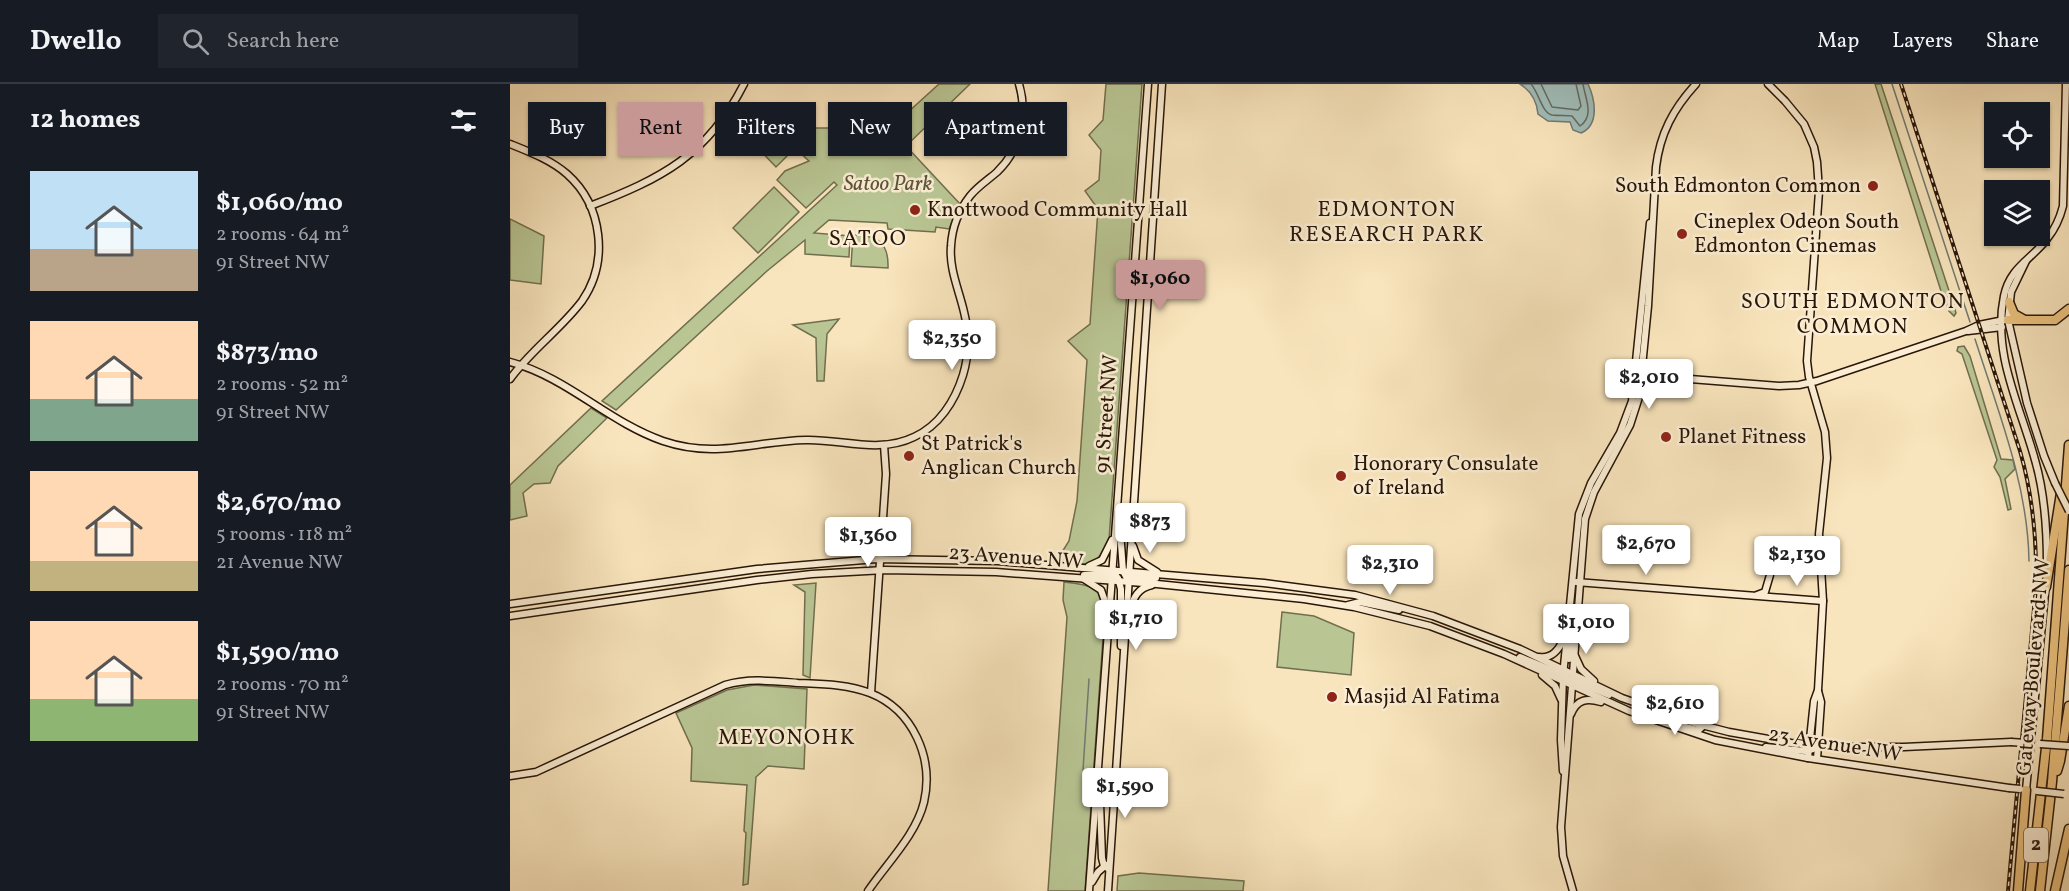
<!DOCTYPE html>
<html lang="en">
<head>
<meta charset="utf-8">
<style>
	body { margin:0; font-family:Vollkorn,serif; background:#20242c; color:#f1f3f6; height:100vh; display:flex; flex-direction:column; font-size:22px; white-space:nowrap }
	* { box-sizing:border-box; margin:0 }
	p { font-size:20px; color:#9ea1a6 }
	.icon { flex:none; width:33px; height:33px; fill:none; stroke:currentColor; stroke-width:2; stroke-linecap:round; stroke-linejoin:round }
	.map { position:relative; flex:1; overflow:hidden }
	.drawer { display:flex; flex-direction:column; background:#171b24; width:510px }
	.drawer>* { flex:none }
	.hud { position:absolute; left:18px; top:18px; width:570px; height:54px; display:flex; gap:12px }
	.fabs { position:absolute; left:1474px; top:18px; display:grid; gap:12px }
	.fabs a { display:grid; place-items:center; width:66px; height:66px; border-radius:0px; background:#171b24; box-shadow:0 2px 4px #0004; font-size:30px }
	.price { position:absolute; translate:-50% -51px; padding:0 14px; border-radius:6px; background:#fff; color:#222; font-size:20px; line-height:39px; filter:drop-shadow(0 2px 3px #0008) }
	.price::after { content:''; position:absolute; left:50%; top:36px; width:18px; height:14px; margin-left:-9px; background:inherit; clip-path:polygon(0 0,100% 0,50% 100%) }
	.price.current { background:#c59692; color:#111 }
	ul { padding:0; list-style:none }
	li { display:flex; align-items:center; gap:18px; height:150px; padding:0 30px }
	li span { display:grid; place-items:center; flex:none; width:168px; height:120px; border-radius:0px; color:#555 }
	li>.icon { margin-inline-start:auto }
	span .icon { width:72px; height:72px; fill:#fffc; stroke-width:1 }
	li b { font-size:26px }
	h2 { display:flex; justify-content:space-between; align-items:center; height:72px; padding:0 30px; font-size:26px }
	.pill { padding:0 21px; border-radius:0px; background:#171b24; box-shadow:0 2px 4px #0004; font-size:21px; line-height:54px }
	.pill.current { background:#c59692; color:#111 }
	header { display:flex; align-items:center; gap:36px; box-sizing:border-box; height:84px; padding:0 30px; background:#171b24; border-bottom:2px solid #363941 }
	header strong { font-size:28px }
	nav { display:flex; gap:33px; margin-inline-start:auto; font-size:21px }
	.search { width:420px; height:54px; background:#20242c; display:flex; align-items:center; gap:15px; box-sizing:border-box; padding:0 21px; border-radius:0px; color:#9ea1a6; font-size:22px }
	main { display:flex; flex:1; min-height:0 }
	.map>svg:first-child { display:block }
	.green { fill:#b9c694; stroke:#716e4e; stroke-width:1.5 }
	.water { fill:#a0bdb9; stroke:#707a72; stroke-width:1.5 }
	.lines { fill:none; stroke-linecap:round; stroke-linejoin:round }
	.shore { stroke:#646a60; stroke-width:1.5 }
	.stream { stroke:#707a72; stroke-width:1.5 }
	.secondary-casing { stroke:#291608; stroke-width:9 }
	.highway-casing { stroke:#291608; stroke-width:11 }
	.secondary { stroke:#fbeed4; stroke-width:6 }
	.highway { stroke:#ecc27e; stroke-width:8 }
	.rail-casing { stroke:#291608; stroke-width:4 }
	.rail { stroke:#fbeed4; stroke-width:1.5; stroke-dasharray:4.5; stroke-linecap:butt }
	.secondary-bridge-casing { stroke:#291608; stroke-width:9; stroke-linecap:butt }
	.secondary-bridge { stroke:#fbeed4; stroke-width:6 }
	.poi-dot { fill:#8f2418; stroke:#fbeed4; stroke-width:2 }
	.labels { text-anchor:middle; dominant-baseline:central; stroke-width:5; stroke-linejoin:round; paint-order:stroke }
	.shield { fill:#fbeed4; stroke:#685745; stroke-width:1.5 }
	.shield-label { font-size:20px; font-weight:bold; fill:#291608 }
	.park-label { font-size:21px; font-style:italic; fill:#5b5439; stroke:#fbeed4 }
	.poi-label { font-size:21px; fill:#291608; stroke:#fbeed4; text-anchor:start }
	.street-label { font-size:21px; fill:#291608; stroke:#fbeed4 }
	.neighbourhood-label { font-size:22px; letter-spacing:1.5px; fill:#291608; stroke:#fbeed4 }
</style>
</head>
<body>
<header>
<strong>Dwello</strong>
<div class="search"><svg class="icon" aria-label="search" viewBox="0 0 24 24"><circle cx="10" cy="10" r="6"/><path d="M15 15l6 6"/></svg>Search here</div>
<nav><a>Map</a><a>Layers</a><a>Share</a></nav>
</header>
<main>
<section class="drawer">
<h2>12 homes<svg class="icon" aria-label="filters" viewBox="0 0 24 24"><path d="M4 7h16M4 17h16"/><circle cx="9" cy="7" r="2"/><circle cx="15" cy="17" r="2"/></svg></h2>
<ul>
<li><span style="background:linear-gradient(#bfe0f5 65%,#b9a48a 0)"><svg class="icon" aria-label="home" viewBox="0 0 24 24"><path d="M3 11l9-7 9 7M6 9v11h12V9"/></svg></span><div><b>$1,060/mo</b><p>2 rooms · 64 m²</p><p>91 Street NW</p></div></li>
<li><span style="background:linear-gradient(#ffd9b3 65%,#7fa58c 0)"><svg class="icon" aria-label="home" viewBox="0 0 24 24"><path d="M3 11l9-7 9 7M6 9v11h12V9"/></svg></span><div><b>$873/mo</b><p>2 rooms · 52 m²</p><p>91 Street NW</p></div></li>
<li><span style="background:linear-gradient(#ffd9b3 75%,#c2b280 0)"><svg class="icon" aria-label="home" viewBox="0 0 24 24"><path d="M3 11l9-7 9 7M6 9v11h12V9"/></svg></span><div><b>$2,670/mo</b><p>5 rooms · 118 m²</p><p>21 Avenue NW</p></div></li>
<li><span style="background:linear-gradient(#ffd9b3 65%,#8fb573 0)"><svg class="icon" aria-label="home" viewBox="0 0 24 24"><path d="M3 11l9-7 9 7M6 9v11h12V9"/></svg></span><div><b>$1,590/mo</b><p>2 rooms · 70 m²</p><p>91 Street NW</p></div></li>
</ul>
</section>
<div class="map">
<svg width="1559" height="807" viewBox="0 0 1559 807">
	<rect width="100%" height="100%" fill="#f9e5bd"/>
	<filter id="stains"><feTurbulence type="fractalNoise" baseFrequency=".00333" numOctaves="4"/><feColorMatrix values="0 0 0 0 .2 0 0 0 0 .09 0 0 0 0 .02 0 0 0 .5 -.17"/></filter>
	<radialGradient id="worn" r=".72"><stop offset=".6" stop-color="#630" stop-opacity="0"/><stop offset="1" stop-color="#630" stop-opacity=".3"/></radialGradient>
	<!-- green -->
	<g class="green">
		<polygon points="429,0 460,0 396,62 450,120 439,145 426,143 425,148 378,145 377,139 319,136 304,149 340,152 339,173 295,170 295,156 257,187 106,326 92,317 327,101 324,98 296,124 267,96 275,87 299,77 277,57 278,44 329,44 329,48 352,70"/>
		<path d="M596 0H632L599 456C588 480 582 482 556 480L552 468 559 457 567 417 577 276 558 257 580 240 588 125 575 107 589 96 591 66 579 51 593 36Z"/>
		<polygon points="1365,0 1371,0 1444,222 1446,229 1444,232 1439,227 1431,207"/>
		<polygon points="256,48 278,71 266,83 244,60"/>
		<polygon points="264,103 289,128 248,169 223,144"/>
		<polygon points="0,135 34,152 31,200 0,196"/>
		<path d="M343 151C367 151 379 158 378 184L341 182Z"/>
		<polygon points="329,235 317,250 314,297 307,297 306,254 283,241"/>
		<polygon points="1454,262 1460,272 1491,375 1503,376 1505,385 1495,395 1501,425 1498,426 1490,393 1484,383 1487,376 1452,270 1447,267 1448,263"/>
		<polygon points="81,324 97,334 48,382 40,399 24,400 13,409 17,432 0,436 0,401"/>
		<path d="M554 498C575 500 592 501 595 526L575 807H538L557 533 553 516Z"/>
		<polygon points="306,499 300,594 293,591 295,508 284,501"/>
		<polygon points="772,528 804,532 844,549 841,591 767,583"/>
		<polygon points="244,601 297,605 294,685 258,682 246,693 238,800 233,801 236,749 234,747 237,701 181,697 182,664 166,629 217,606"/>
		<polygon points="629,789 734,797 733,807 607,807 608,792"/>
	</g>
	<!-- water -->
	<path class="water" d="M1010 0H1078C1085 15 1090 41 1071 49L1063 46 1060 38 1038 37 1028 30C1027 18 1021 7 1010 0Z"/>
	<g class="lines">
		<!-- shore -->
		<g class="shore">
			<path d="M1021 0C1029 9 1032 29 1042 31 1049 32 1056 31 1062 32L1070 42C1085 32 1075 14 1073 0"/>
			<polyline points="1031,0 1042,23 1068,26 1071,22 1066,0"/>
		</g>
		<!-- stream -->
		<g class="stream">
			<polyline points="1382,0 1460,238"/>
			<path d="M1465 255C1488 327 1518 401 1519 477"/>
			<polyline points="573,686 579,595"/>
		</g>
		<!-- secondary casing -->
		<g class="secondary-casing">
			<g id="secondary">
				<polyline points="1258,0 1275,17 1294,40 1304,63 1307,78 1309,107 1297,277 1299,293 1315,348 1317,374 1309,450 1313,517 1310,571 1308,606 1304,617 1298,674"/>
				<path d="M0 60C20 68 41 76 57 90 93 122 99 178 72 217 51 245 21 266 0 295"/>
				<path d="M80 122C151 95 198 71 234 0"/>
				<polyline points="1516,177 1501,208 1498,236 1517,319 1534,372 1545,399"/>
				<polyline points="1458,247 1492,243"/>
				<path d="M0 278C57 293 98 338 153 357 206 375 244 357 296 356 332 355 369 370 404 353 429 342 445 317 453 291 459 271 459 248 454 228 449 206 439 185 441 162 442 144 449 126 460 112 468 102 478 96 487 88 511 65 518 31 509 0"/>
				<polyline points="1129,291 1269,302 1289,301 1307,297 1456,247 1469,241 1494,236"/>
				<polyline points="609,433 613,487 619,498"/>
				<polyline points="623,462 628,476 647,488"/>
				<path d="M1537 480C1537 444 1535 410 1525 376 1510 321 1482 270 1494 212 1500 183 1521 176 1537 155 1545 145 1550 134 1553 122L1556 0"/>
				<polyline points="579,482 592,476 602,456"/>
				<polyline points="574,491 606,491"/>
				<polyline points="608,494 611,505 611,562"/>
				<polyline points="618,494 646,494"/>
				<polyline points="574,495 591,506 598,526"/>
				<polyline points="1066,498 1313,517"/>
				<polyline points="1247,511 1255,508 1260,491"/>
				<polyline points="0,520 247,485 366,475 488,477 754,499 845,511 923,532 1010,565 1112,614 1184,639 1219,648 1281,659 1336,663 1394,663 1501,658"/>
				<polyline points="838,521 850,518 889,526"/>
				<path d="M620 525C624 513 628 504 642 501"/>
				<polyline points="0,532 247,496 302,490 375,486 486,488 647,500 794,515 844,523 920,542 994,570 1119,627 1205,656 1298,674 1499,704"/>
				<polyline points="1065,572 1071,585 1084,597"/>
				<polyline points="1010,573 1056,592"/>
				<path d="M1029 573C1042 575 1049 566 1054 554"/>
				<polyline points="1059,575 1061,552"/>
				<polyline points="1032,591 1045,602 1051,615"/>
				<polyline points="1059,595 1099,611"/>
				<polyline points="361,609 376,390 374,361"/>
				<path d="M1061 630C1067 615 1077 614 1091 618"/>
				<polyline points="1139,632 1186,646 1190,645 1193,642"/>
				<polyline points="1256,663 1295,667 1303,665"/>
				<polyline points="1307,675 1311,618 1308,607"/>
				<polyline points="1053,687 1051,656 1053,592 1069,430 1081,399 1110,349 1122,317 1140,139"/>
				<path d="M0 692 26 688 215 601C240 594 263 597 288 599 312 600 337 600 360 609 403 626 424 674 414 718 406 751 377 779 358 807"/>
				<polyline points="1516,706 1536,499"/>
				<polyline points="590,719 592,774 594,782 599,785"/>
				<polyline points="582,798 588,788 596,781"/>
				<polyline points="579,807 638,0"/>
				<polyline points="598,807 652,0"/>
				<path d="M1063 807 1053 772 1051 743 1075 435 1084 408 1120 341 1129 313 1138 222 1146 83C1150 50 1163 25 1186 0"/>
			</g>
		</g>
		<!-- highway casing -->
		<g class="highway-casing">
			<g id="highway">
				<polyline points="1499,218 1504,230 1513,235"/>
				<polyline points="1498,236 1545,236 1559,225"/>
				<polyline points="1536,503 1551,409"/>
				<polyline points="1547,687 1550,677 1559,622"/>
				<polyline points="1508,807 1516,706"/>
				<polyline points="1520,807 1537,655 1559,361"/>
				<polyline points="1530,807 1542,698 1559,486"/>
				<polyline points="1545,807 1559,745"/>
			</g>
		</g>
		<!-- secondary -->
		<use href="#secondary" class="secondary"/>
		<!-- highway -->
		<use href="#highway" class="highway"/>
		<!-- rail casing -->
		<g class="rail-casing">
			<path id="rail" d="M1391 0 1510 367C1523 412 1527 456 1526 503L1498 807"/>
		</g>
		<!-- rail -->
		<use href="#rail" class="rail"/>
		<!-- secondary-bridge casing -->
		<g class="secondary-bridge-casing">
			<g id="secondary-bridge">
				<polyline points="1545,399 1559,427"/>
				<polyline points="1501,658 1516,659"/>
				<polyline points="1530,660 1559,662"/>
				<polyline points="1499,704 1510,705"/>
				<polyline points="1527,707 1554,710"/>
			</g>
		</g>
		<!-- secondary-bridge -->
		<use href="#secondary-bridge" class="secondary-bridge"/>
	</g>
	<!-- markers -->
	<g class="poi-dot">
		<circle cx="1363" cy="102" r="6"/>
		<circle cx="405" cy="126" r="6"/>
		<circle cx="1172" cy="150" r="6"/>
		<circle cx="1156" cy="353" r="6"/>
		<circle cx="399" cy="372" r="6"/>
		<circle cx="831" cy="392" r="6"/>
		<circle cx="822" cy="613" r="6"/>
	</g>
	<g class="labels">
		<!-- shield labels -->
		<rect class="shield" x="1514" y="744" width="24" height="34" rx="4.5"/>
		<g class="shield-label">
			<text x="1526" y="761">2</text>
		</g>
		<!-- park labels -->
		<g class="park-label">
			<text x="378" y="100">Satoo Park</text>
		</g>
		<!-- poi labels -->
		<g class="poi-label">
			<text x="1351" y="102" text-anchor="end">South Edmonton Common</text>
			<text x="417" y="126">Knottwood Community Hall</text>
			<text x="1184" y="138">Cineplex Odeon South<tspan x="1184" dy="24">Edmonton Cinemas</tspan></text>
			<text x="1168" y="353">Planet Fitness</text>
			<text x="411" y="360">St Patrick's<tspan x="411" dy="24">Anglican Church</tspan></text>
			<text x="843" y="380">Honorary Consulate<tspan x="843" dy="24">of Ireland</tspan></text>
			<text x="834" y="613">Masjid Al Fatima</text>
		</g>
		<!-- street labels -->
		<g class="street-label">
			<text transform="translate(597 330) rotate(-86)">91 Street NW</text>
			<text transform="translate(506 474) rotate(4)">23 Avenue NW</text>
			<text transform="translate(1524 583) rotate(-85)">Gateway Boulevard NW</text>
			<text transform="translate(1325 661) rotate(9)">23 Avenue NW</text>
		</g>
		<!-- neighbourhood labels -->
		<g class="neighbourhood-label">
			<text x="877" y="126">EDMONTON<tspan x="877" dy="25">RESEARCH PARK</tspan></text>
			<text x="358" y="155">SATOO</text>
			<text x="1343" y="218">SOUTH EDMONTON<tspan x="1343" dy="25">COMMON</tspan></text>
			<text x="277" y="654">MEYONOHK</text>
		</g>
	</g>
	<rect width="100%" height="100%" filter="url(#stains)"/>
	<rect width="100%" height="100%" fill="url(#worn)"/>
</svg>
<div class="fabs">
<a><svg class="icon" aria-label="locate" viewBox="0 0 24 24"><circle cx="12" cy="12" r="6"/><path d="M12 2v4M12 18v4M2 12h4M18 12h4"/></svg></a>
<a><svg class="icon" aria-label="layers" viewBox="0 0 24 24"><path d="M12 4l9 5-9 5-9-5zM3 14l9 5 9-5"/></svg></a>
</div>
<b class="price current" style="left:650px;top:227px">$1,060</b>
<b class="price" style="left:442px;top:287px">$2,350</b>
<b class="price" style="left:1139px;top:326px">$2,010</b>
<b class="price" style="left:640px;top:470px">$873</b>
<b class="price" style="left:358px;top:484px">$1,360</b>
<b class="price" style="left:1136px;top:492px">$2,670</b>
<b class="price" style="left:1287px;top:503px">$2,130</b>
<b class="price" style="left:880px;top:512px">$2,310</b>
<b class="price" style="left:626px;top:567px">$1,710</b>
<b class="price" style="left:1076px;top:571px">$1,010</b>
<b class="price" style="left:1165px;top:652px">$2,610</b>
<b class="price" style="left:615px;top:735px">$1,590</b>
<div class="hud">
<a class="pill">Buy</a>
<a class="pill current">Rent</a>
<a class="pill">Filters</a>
<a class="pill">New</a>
<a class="pill">Apartment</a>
</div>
</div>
</main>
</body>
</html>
